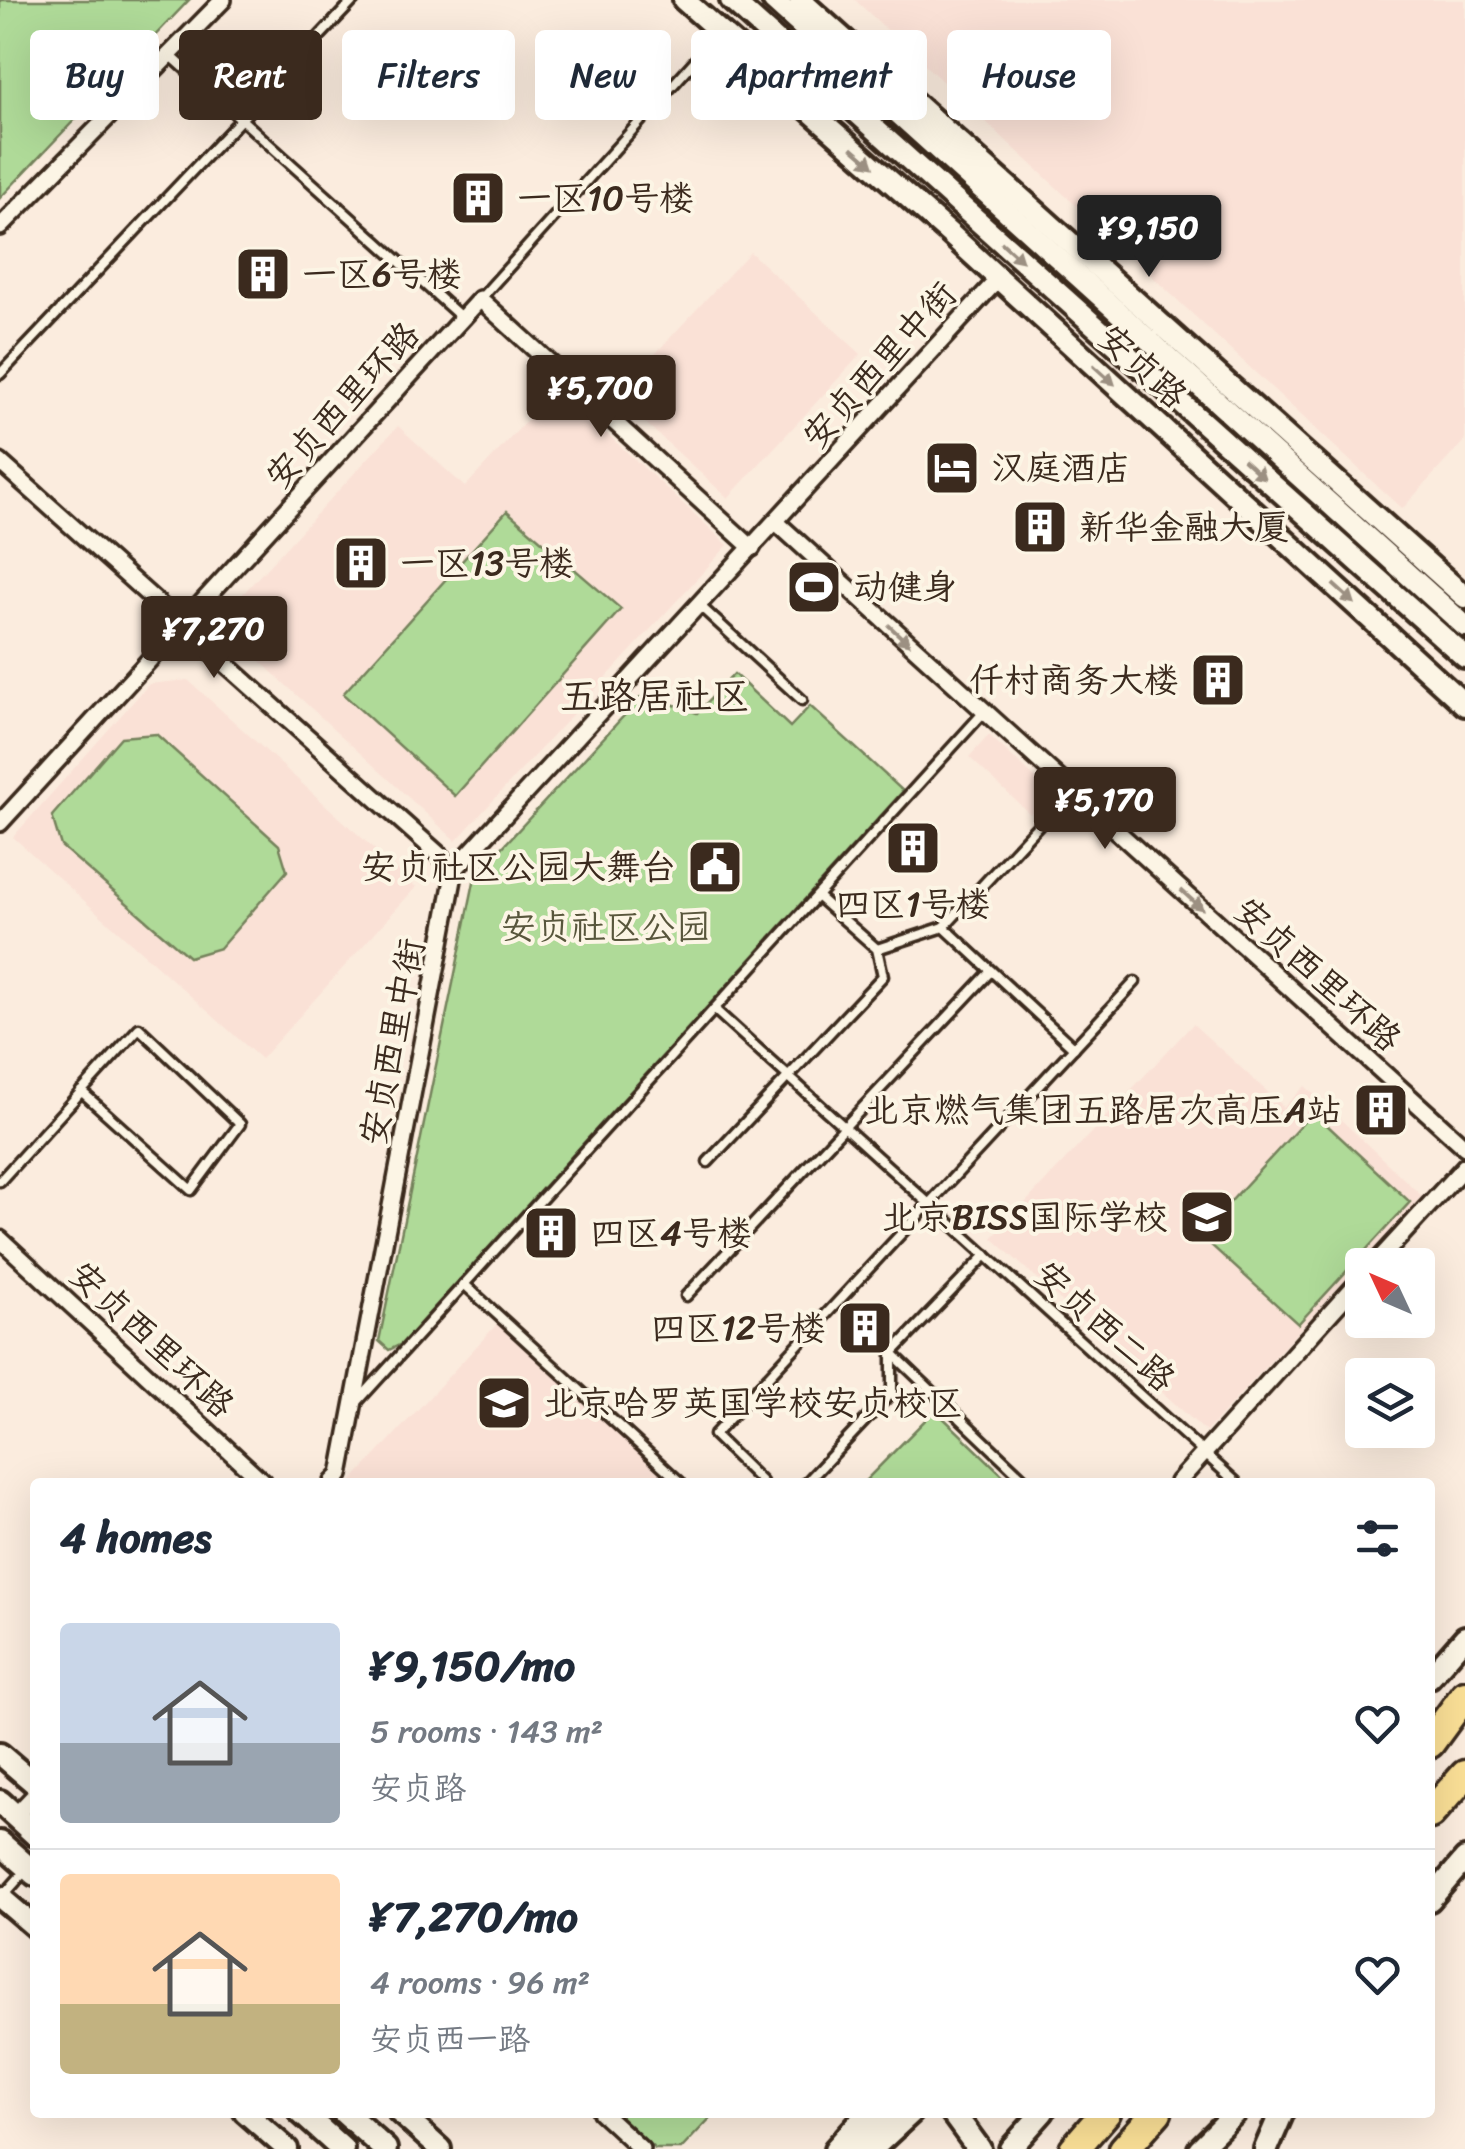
<!DOCTYPE html>
<html lang="en">
<head>
<meta charset="utf-8">
<style>
	body { margin:0; font-family:Sriracha,"LXGW WenKai TC",sans-serif; background:#f2f2f3; color:#1f2937; height:100vh; display:flex; flex-direction:column; font-size:38px; white-space:nowrap }
	* { box-sizing:border-box; margin:0 }
	p { font-size:32px; color:#747a83 }
	.icon { flex:none; width:55px; height:55px; fill:none; stroke:currentColor; stroke-width:2; stroke-linecap:round; stroke-linejoin:round }
	.map { position:relative; flex:1; overflow:hidden }
	.drawer { position:absolute; left:30px; top:1478px; width:1405px; height:640px; display:flex; flex-direction:column; background:#fff; border-radius:10px; box-shadow:0 10px 40px #0002 }
	.drawer>* { flex:none }
	.guide { position:absolute; left:30px; top:30px; width:1405px; height:90px; display:flex; gap:20px }
	.needle { width:65px; rotate:314deg }
	.tools { position:absolute; left:1345px; top:1248px; display:grid; gap:20px }
	.tools a { display:grid; place-items:center; width:90px; height:90px; border-radius:10px; background:#fff; box-shadow:0 10px 40px #0002; font-size:50px }
	.price { position:absolute; translate:-50% -85px; padding:0 22px; border-radius:10px; background:#3b2a1e; color:#fff; font-size:32px; line-height:65px; filter:drop-shadow(0 2px 5px #0008) }
	.price::after { content:''; position:absolute; left:50%; top:60px; width:30px; height:22px; margin-left:-15px; background:inherit; clip-path:polygon(0 0,100% 0,50% 100%) }
	.price.current { background:#222; color:#fff }
	ul { padding:0; list-style:none }
	li { display:flex; align-items:center; gap:30px; height:250px; padding:0 30px }
	li+li { border-top:2px solid #e0e1e3 }
	li span { display:grid; place-items:center; flex:none; width:280px; height:200px; border-radius:10px; color:#555 }
	li>.icon { margin-inline-start:auto }
	span .icon { width:120px; height:120px; fill:#fffc; stroke-width:1 }
	li b { font-size:42px }
	h2 { display:flex; justify-content:space-between; align-items:center; height:120px; padding:0 30px; font-size:42px }
	.pill { padding:0 35px; border-radius:10px; background:#fff; box-shadow:0 10px 40px #0002; font-size:35px; line-height:90px }
	.pill.current { background:#3b2a1e; color:#fff }
	.map>svg:first-child { display:block }
	.built { fill:#fae1d6 }
	.green { fill:#afda98; stroke:#75825b; stroke-width:2.5 }
	.lines { fill:none; stroke-linecap:round; stroke-linejoin:round }
	.service-casing { stroke:#3b2a1e; stroke-width:15 }
	.minor-casing { stroke:#3b2a1e; stroke-width:22 }
	.tertiary-casing { stroke:#3b2a1e; stroke-width:28 }
	.secondary-casing { stroke:#3b2a1e; stroke-width:30 }
	.trunk-casing { stroke:#3b2a1e; stroke-width:35 }
	.service { stroke:#fcf5e5; stroke-width:8 }
	.minor { stroke:#fcf5e5; stroke-width:15 }
	.tertiary { stroke:#fcf5e5; stroke-width:20 }
	.secondary { stroke:#fcf5e5; stroke-width:22 }
	.trunk { stroke:#fadf96; stroke-width:28 }
	.oneway { fill:#9c9082 }
	.labels { text-anchor:middle; dominant-baseline:central; stroke-width:8; stroke-linejoin:round; paint-order:stroke }
	.poi-label { font-size:35px; fill:#3b2a1e; stroke:#fcf5e5; text-anchor:start }
	.street-label { font-size:35px; fill:#3b2a1e; stroke:#fcf5e5 }
	.park-label { font-size:35px; fill:#58563c; stroke:#fcf5e5 }
	.neighbourhood-label { font-size:38px; fill:#3b2a1e; stroke:#fcf5e5 }
</style>
</head>
<body>
<div class="map">
<svg width="1465" height="2149" viewBox="0 0 1465 2149">
	<rect width="100%" height="100%" fill="#fbecde"/>
	<filter id="ink" filterUnits="userSpaceOnUse"><feTurbulence type="fractalNoise" baseFrequency=".01" numOctaves="2"/><feDisplacementMap in="SourceGraphic" scale="20" xChannelSelector="R" yChannelSelector="G"/><feConvolveMatrix kernelMatrix="1 2 1 2 8 2 1 2 1" color-interpolation-filters="sRGB"/></filter>
	<g filter="url(#ink)">
		<!-- built -->
		<g class="built">
			<polygon points="855,0 1465,0 1465,440 1402,509"/>
			<polygon points="750,252 861,354 728,498 616,396"/>
			<polygon points="557,388 728,545 456,841 217,622 398,426 465,487"/>
			<polygon points="188,680 416,887 261,1059 13,837 149,684"/>
			<polygon points="989,735 1050,792 1030,814 969,757"/>
			<polygon points="1193,1024 1284,1107 1305,1086 1422,1196 1206,1432 992,1238"/>
			<polygon points="497,1324 670,1482 351,1482"/>
		</g>
		<!-- green -->
		<g class="green">
			<polygon points="0,0 189,0 0,198"/>
			<polygon points="507,511 621,609 455,796 343,694"/>
			<polygon points="734,674 790,727 810,706 903,791 401,1344 389,1350 379,1341 475,877 644,694 697,713"/>
			<polygon points="156,734 279,845 287,871 220,948 189,957 61,846 52,816 121,737"/>
			<polygon points="1313,1112 1410,1202 1298,1324 1200,1235"/>
			<polygon points="935,1410 1010,1482 864,1482"/>
			<polygon points="615,2113 715,2113 681,2149 655,2149"/>
		</g>
		<g class="lines">
			<!-- service casing -->
			<g class="service-casing">
				<g id="service">
					<polyline points="170,55 462,318"/>
					<polyline points="480,299 718,35"/>
					<polyline points="0,374 354,0"/>
					<polyline points="699,605 802,700"/>
					<polyline points="944,927 1070,791"/>
					<polyline points="877,949 944,927 1074,1048"/>
					<polyline points="714,1009 1236,1482"/>
					<polyline points="708,1162 883,976 877,949 817,896"/>
					<polyline points="0,1181 139,1028 240,1124 191,1190 81,1091"/>
					<polyline points="986,1255 892,1353 1027,1482"/>
					<polyline points="464,1284 680,1482"/>
					<polyline points="686,1296 991,971"/>
					<polyline points="359,1400 984,712"/>
					<polyline points="762,1482 714,1435 1135,982"/>
					<polyline points="807,1482 892,1392 892,1353"/>
					<polyline points="2,1897 26,1870"/>
				</g>
			</g>
			<!-- minor casing -->
			<g class="minor-casing">
				<g id="minor">
					<polyline points="0,227 223,0"/>
					<polyline points="0,462 455,869"/>
					<polyline points="776,522 1465,1147"/>
					<polyline points="0,823 480,299 752,548"/>
					<polyline points="0,1239 263,1482"/>
					<polyline points="1374,1265 1465,1166"/>
					<polyline points="333,1482 340,1475 455,869 999,278"/>
					<polyline points="1178,1482 1362,1278"/>
					<polyline points="15,1816 35,1795"/>
					<polyline points="601,2112 641,2149"/>
				</g>
			</g>
			<!-- tertiary casing -->
			<g class="tertiary-casing">
				<g id="tertiary">
					<polyline points="684,0 949,233 1465,705"/>
					<polyline points="731,0 1465,657"/>
					<polyline points="773,0 1465,626"/>
					<polyline points="800,0 1465,597"/>
					<polyline points="1430,1677 1465,1637"/>
					<polyline points="0,1754 35,1784"/>
					<polyline points="0,1897 35,1927"/>
					<polyline points="1430,1900 1465,1859"/>
					<polyline points="245,2112 287,2149"/>
					<polyline points="399,2112 440,2149"/>
					<polyline points="835,2149 868,2112"/>
					<polyline points="1010,2149 1043,2112"/>
					<polyline points="1199,2149 1236,2112"/>
				</g>
			</g>
			<!-- secondary casing -->
			<g class="secondary-casing">
				<g id="secondary">
					<polyline points="0,1802 35,1834"/>
					<polyline points="0,1843 35,1874"/>
					<polyline points="301,2112 342,2149"/>
					<polyline points="344,2112 385,2149"/>
					<polyline points="952,2112 979,2149"/>
					<polyline points="850,2149 884,2112"/>
					<polyline points="871,2149 911,2112"/>
					<polyline points="1266,2149 1282,2112"/>
				</g>
			</g>
			<!-- trunk casing -->
			<g class="trunk-casing">
				<g id="trunk">
					<polyline points="1430,1743 1465,1695"/>
					<polyline points="1430,1814 1465,1775"/>
					<polyline points="1074,2149 1106,2112"/>
					<polyline points="1124,2149 1157,2112"/>
				</g>
			</g>
			<!-- service -->
			<use href="#service" class="service"/>
			<!-- minor -->
			<use href="#minor" class="minor"/>
			<!-- tertiary -->
			<use href="#tertiary" class="tertiary"/>
			<!-- secondary -->
			<use href="#secondary" class="secondary"/>
			<!-- trunk -->
			<use href="#trunk" class="trunk"/>
		</g>
		<!-- one-way arrows -->
		<defs><path id="oneway-solid" d="M-6-.8H1V-3.2L6.5 0L1 3.2V.8H-6Z" transform="scale(2.5)"/></defs>
		<g class="oneway">
			<use href="#oneway-solid" transform="translate(863 157) rotate(41)"/>
			<use href="#oneway-solid" transform="translate(1012 252) rotate(42)"/>
			<use href="#oneway-solid" transform="translate(1104 375) rotate(42)"/>
			<use href="#oneway-solid" transform="translate(1254 469) rotate(42)"/>
			<use href="#oneway-solid" transform="translate(1344 594) rotate(42)"/>
			<use href="#oneway-solid" transform="translate(899 635) rotate(43)"/>
			<use href="#oneway-solid" transform="translate(1192 900) rotate(42)"/>
		</g>
	</g>
	<!-- icons -->
	<defs>
		<g id="building-square" transform="scale(2.875)"><rect x="-9" y="-9" width="18" height="18" rx="4" fill="#3b2a1e" stroke="#fcf5e5"/><path d="M-4-6H4V6H1V3H-1V6H-4ZM-2.5-4.3h1.7v1.8h-1.7ZM.8-4.3h1.7v1.8H.8ZM-2.5-1h1.7V.8h-1.7ZM.8-1h1.7V.8H.8Z" fill="#fff"/></g>
		<g id="hotel-square" transform="scale(2.875)"><rect x="-9" y="-9" width="18" height="18" rx="4" fill="#3b2a1e" stroke="#fcf5e5"/><path d="M-6-4.5h1.5V1H6V5H4.5V3h-9V5H-6ZM-4 0a1.8 1.8 0 1 1 3.6 0ZM.5 0V-2.5h3Q6-2.5 6 0Z" fill="#fff"/></g>
		<g id="stadium-square" transform="scale(2.875)"><rect x="-9" y="-9" width="18" height="18" rx="4" fill="#3b2a1e" stroke="#fcf5e5"/><path d="M0-5a6.5 5 0 1 0 0 10a6.5 5 0 1 0 0-10ZM-3.5-1.8h7v3.6h-7Z" fill="#fff"/></g>
		<g id="civic-square" transform="scale(2.875)"><rect x="-9" y="-9" width="18" height="18" rx="4" fill="#3b2a1e" stroke="#fcf5e5"/><path d="M-.6-6.5H3V-4.5H.6V-3L4-1V1h2V6H-6V1h2V-1L-.6-3ZM-1.2 2.5V6h2.4V2.5Z" fill="#fff"/></g>
		<g id="school-square" transform="scale(2.875)"><rect x="-9" y="-9" width="18" height="18" rx="4" fill="#3b2a1e" stroke="#fcf5e5"/><path d="M0-5L7-2L0 1L-7-2ZM-4 1L0 2.5L4 1V4Q0 6-4 4Z" fill="#fff"/></g>
	</defs>
	<g fill-rule="evenodd">
		<use href="#building-square" x="478" y="198"/>
		<use href="#building-square" x="263" y="274"/>
		<use href="#hotel-square" x="952" y="468"/>
		<use href="#building-square" x="1040" y="527"/>
		<use href="#building-square" x="361" y="563"/>
		<use href="#stadium-square" x="814" y="587"/>
		<use href="#building-square" x="1218" y="680"/>
		<use href="#building-square" x="913" y="848"/>
		<use href="#civic-square" x="715" y="867"/>
		<use href="#building-square" x="1381" y="1110"/>
		<use href="#school-square" x="1207" y="1217"/>
		<use href="#building-square" x="551" y="1233"/>
		<use href="#building-square" x="865" y="1328"/>
		<use href="#school-square" x="504" y="1403"/>
	</g>
	<g class="labels">
		<!-- poi labels -->
		<g class="poi-label">
			<text x="517" y="198">一区10号楼</text>
			<text x="302" y="274">一区6号楼</text>
			<text x="991" y="468">汉庭酒店</text>
			<text x="1079" y="527">新华金融大厦</text>
			<text x="400" y="563">一区13号楼</text>
			<text x="853" y="587">动健身</text>
			<text x="1179" y="680" text-anchor="end">仟村商务大楼</text>
			<text x="676" y="867" text-anchor="end">安贞社区公园大舞台</text>
			<text x="913" y="904" text-anchor="middle">四区1号楼</text>
			<text x="1342" y="1110" text-anchor="end">北京燃气集团五路居次高压A站</text>
			<text x="1168" y="1217" text-anchor="end">北京BISS国际学校</text>
			<text x="590" y="1233">四区4号楼</text>
			<text x="826" y="1328" text-anchor="end">四区12号楼</text>
			<text x="543" y="1403">北京哈罗英国学校安贞校区</text>
		</g>
		<!-- street labels -->
		<g class="street-label">
			<text transform="translate(879 365) rotate(-48)">安贞西里中街</text>
			<text transform="translate(1143 366) rotate(42)">安贞路</text>
			<text transform="translate(342 405) rotate(-48)">安贞西里环路</text>
			<text transform="translate(1318 974) rotate(42)">安贞西里环路</text>
			<text transform="translate(392 1042) rotate(-79)">安贞西里中街</text>
			<text transform="translate(1105 1326) rotate(42)">安贞西二路</text>
			<text transform="translate(152 1339) rotate(43)">安贞西里环路</text>
		</g>
		<!-- park labels -->
		<g class="park-label">
			<text x="606" y="927">安贞社区公园</text>
		</g>
		<!-- neighbourhood labels -->
		<g class="neighbourhood-label">
			<text x="655" y="696">五路居社区</text>
		</g>
	</g>
</svg>
<div class="tools">
<a><svg class="needle" viewBox="-14 -14 28 28"><path d="M0-13l5 13h-10z" fill="#e53935"/><path d="M0 13l5-13h-10z" fill="#747a83"/></svg></a>
<a><svg class="icon" aria-label="layers" viewBox="0 0 24 24"><path d="M12 4l9 5-9 5-9-5zM3 14l9 5 9-5"/></svg></a>
</div>
<b class="price current" style="left:1149px;top:280px">¥9,150</b>
<b class="price" style="left:601px;top:440px">¥5,700</b>
<b class="price" style="left:214px;top:681px">¥7,270</b>
<b class="price" style="left:1105px;top:852px">¥5,170</b>
<div class="guide">
<a class="pill">Buy</a>
<a class="pill current">Rent</a>
<a class="pill">Filters</a>
<a class="pill">New</a>
<a class="pill">Apartment</a>
<a class="pill">House</a>
</div>
<section class="drawer">
<h2>4 homes<svg class="icon" aria-label="filters" viewBox="0 0 24 24"><path d="M4 7h16M4 17h16"/><circle cx="9" cy="7" r="2"/><circle cx="15" cy="17" r="2"/></svg></h2>
<ul>
<li><span style="background:linear-gradient(#c9d6e8 60%,#9aa5b1 0)"><svg class="icon" aria-label="home" viewBox="0 0 24 24"><path d="M3 11l9-7 9 7M6 9v11h12V9"/></svg></span><div><b>¥9,150/mo</b><p>5 rooms · 143 m²</p><p>安贞路</p></div><svg class="icon" aria-label="heart" viewBox="0 0 24 24"><path d="M12 20l-8-8c-3-5 5-10 8-4 3-6 11-1 8 4z"/></svg></li>
<li><span style="background:linear-gradient(#ffd9b3 65%,#c2b280 0)"><svg class="icon" aria-label="home" viewBox="0 0 24 24"><path d="M3 11l9-7 9 7M6 9v11h12V9"/></svg></span><div><b>¥7,270/mo</b><p>4 rooms · 96 m²</p><p>安贞西一路</p></div><svg class="icon" aria-label="heart" viewBox="0 0 24 24"><path d="M12 20l-8-8c-3-5 5-10 8-4 3-6 11-1 8 4z"/></svg></li>
</ul>
</section>
</div>
</body>
</html>
